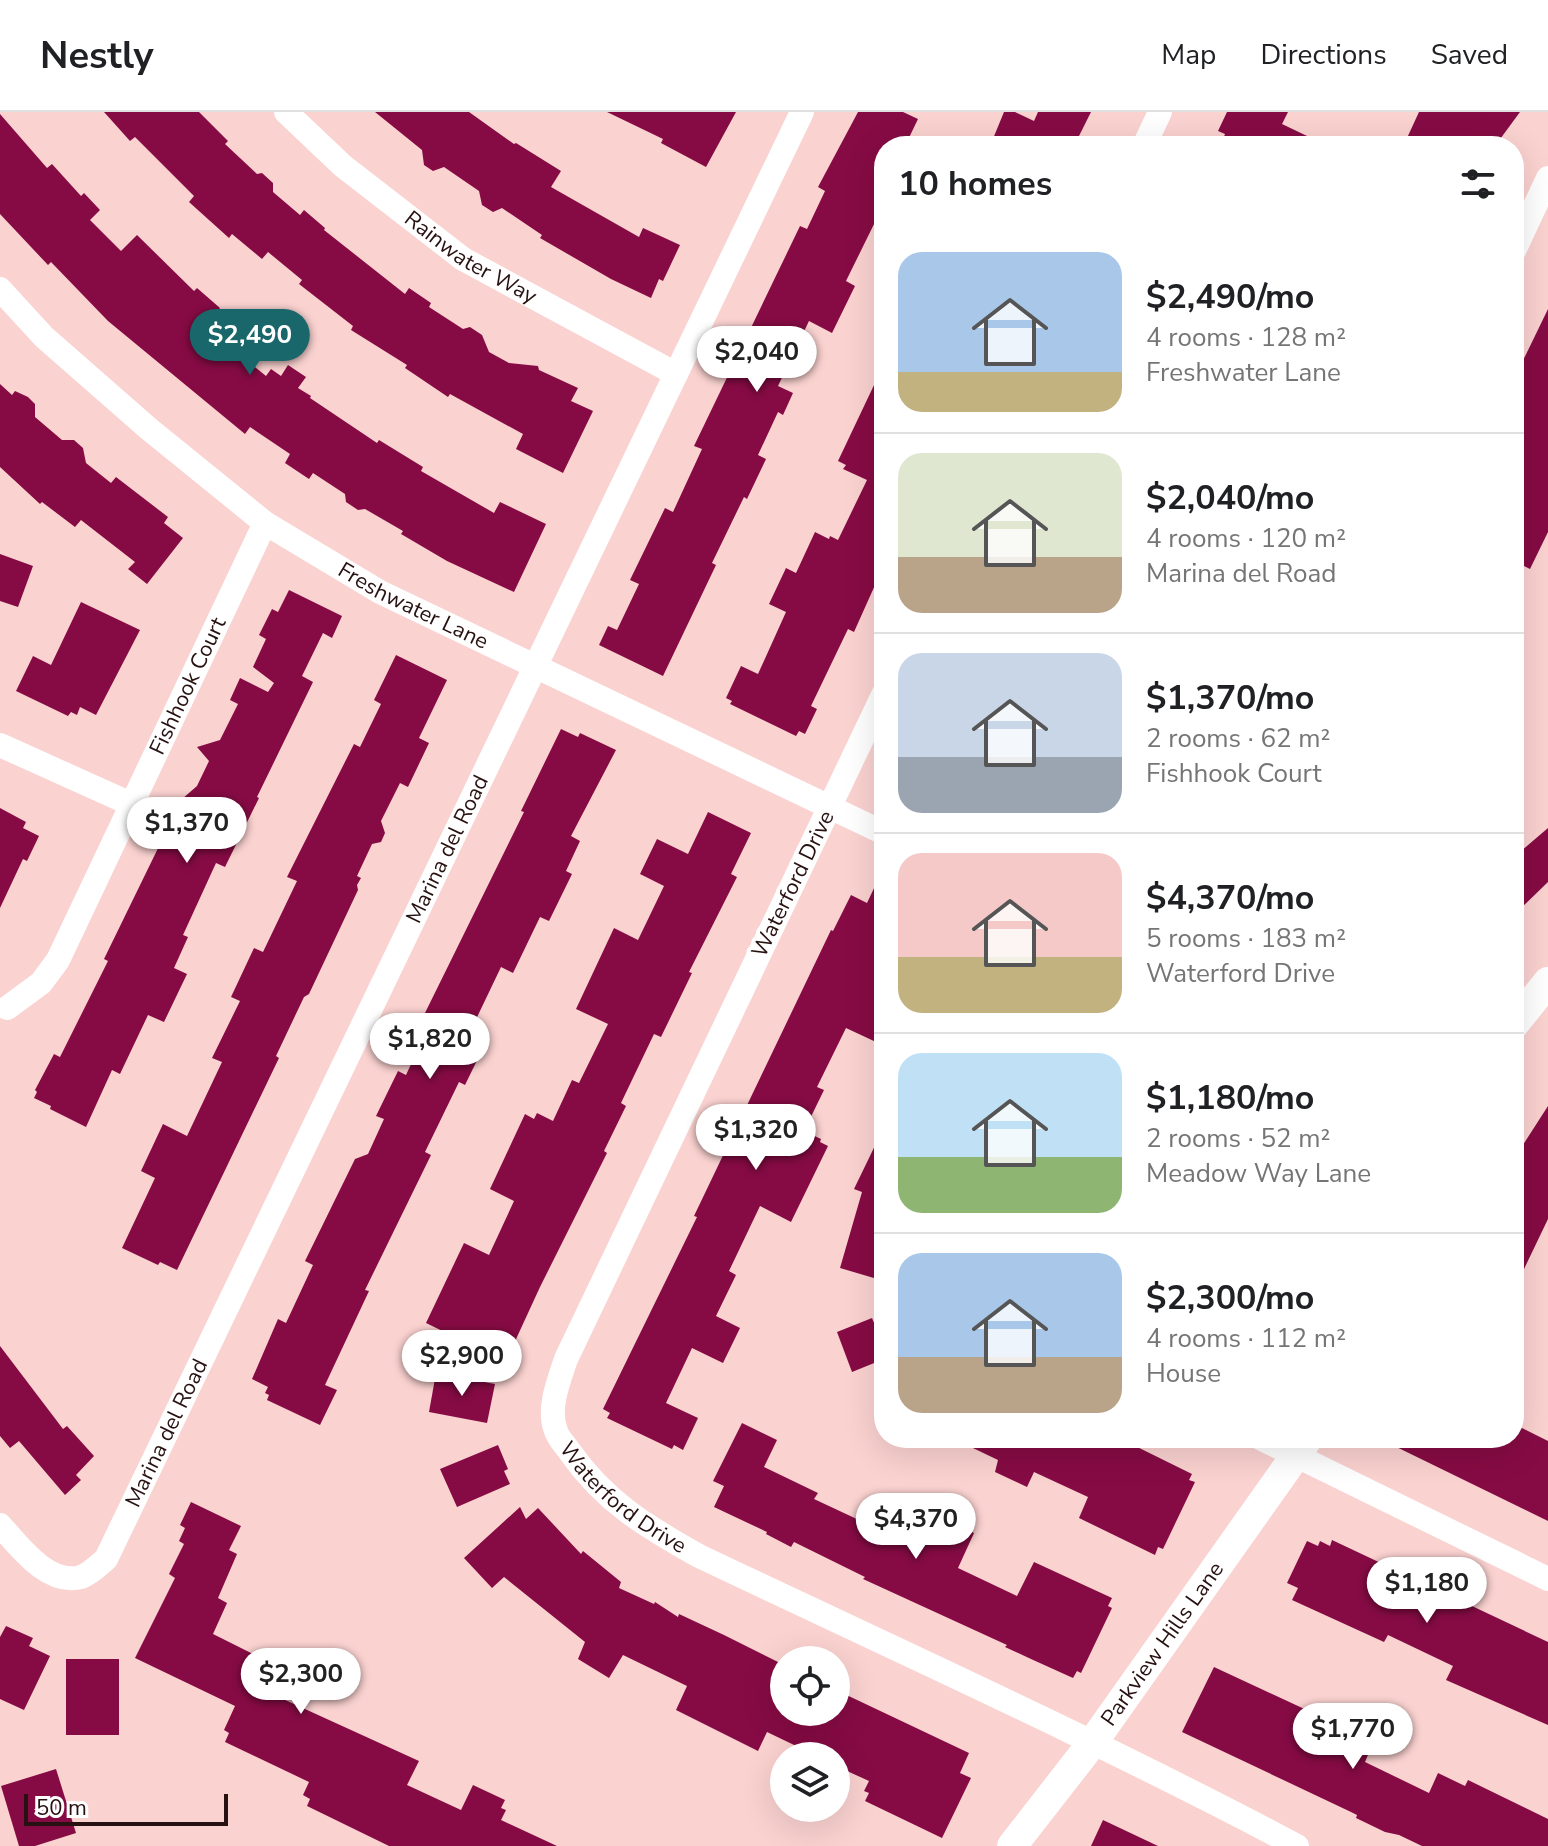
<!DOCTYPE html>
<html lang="en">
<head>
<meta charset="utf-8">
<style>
	body { margin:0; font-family:"Nunito Sans",sans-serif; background:#f6f6f6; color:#202124; height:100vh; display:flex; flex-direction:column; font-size:30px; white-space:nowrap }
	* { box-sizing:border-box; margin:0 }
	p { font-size:26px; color:#757577 }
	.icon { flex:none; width:44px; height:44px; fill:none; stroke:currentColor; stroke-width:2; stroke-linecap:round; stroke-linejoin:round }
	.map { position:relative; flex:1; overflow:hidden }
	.details { position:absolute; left:874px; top:24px; width:650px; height:1312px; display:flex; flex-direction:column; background:#fff; border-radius:32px; box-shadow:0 8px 32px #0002 }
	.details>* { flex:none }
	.fabs { position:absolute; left:770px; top:1534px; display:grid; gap:16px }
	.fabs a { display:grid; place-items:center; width:80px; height:80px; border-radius:50%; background:#fff; box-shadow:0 8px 32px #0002; font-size:40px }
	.scale { position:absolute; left:24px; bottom:20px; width:204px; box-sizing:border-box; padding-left:8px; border:4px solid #281111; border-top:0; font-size:22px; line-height:28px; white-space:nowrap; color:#281111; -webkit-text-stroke:6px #fefefe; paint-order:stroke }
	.price { position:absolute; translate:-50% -68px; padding:0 18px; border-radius:28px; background:#fff; color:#222; font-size:26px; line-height:52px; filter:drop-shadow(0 2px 4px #0008) }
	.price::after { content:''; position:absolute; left:50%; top:48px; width:24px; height:18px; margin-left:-12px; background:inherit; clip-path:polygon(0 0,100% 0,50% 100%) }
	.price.on { background:#19666b; color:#fff }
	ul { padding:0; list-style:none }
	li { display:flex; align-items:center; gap:24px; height:200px; padding:0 24px }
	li+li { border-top:2px solid #e0e0e0 }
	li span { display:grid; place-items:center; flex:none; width:224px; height:160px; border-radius:24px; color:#555 }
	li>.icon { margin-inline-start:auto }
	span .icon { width:96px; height:96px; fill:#fffc; stroke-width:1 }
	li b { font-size:34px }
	h2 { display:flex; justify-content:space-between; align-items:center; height:96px; padding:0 24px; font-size:34px }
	header { display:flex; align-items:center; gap:48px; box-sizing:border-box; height:112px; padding:0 40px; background:#fff; border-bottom:2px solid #e0e0e0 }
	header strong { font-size:38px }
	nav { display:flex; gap:44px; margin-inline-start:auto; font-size:28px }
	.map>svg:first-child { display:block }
	.building { fill:#860b44 }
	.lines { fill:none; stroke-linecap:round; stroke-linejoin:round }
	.minor { stroke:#fff; stroke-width:24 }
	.tertiary { stroke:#fff; stroke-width:30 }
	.labels { text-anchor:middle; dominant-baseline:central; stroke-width:8; stroke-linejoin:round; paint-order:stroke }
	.street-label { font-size:22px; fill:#281111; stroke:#fefefe }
</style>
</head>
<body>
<header>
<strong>Nestly</strong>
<nav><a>Map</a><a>Directions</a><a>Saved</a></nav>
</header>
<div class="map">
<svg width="1548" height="1734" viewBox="0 0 1548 1734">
	<rect width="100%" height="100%" fill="#fad2d0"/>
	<!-- building -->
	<g class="building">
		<polygon points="104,0 199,0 228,29 225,32 257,62 262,61 273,71 273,80 300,103 304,98 325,116 324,118 405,182 409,176 431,191 429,195 463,217 470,215 482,223 489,240 509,251 538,254 539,258 578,276 571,289 593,299 563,361 516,337 523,322 450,282 448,285 405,256 407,253 351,218 353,214 299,172 302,168 268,140 262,147 232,122 229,126 189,90 194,84 135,25 130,29"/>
		<polygon points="375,0 469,0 514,32 516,31 561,59 551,75 639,125 643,116 680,133 663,169 659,167 651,186 611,167 540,126 542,123 502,96 493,100 482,93 479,79 444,55 433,59 424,53 422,38"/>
		<polygon points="607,0 736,0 706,55 661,31 663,27"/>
		<polygon points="858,0 903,0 918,7 905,34 884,34 884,107 878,104 846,169 855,174 832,221 809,209 778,274 793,281 783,303 778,300 758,343 766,347 747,387 744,385 712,451 716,453 663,564 599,533 608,514 617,518 639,472 630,468 665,396 673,400 702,337 694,334 800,114 807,117 825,79 818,75"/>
		<polygon points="1004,0 1015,0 1034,9 1038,0 1091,0 1074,34 990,34"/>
		<polygon points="1227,0 1288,0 1282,12 1328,34 1238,34 1223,27 1225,22 1218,19"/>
		<polygon points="1419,0 1520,0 1495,34 1424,34 1407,26"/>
		<polygon points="0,2 47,56 52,52 81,84 84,81 100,98 90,108 121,139 137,123 194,179 197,176 220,196 205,215 266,264 271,257 281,264 288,253 306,265 298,276 311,284 310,286 377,331 379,328 423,355 421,359 494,401 500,390 546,412 514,480 447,449 401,422 403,419 365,397 358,398 346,390 345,382 313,361 309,367 285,351 290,342 250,315 245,322 108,209 51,150 48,153 0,102"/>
		<polygon points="1548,197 1548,420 1530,457 1514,449 1514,267"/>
		<polygon points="884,252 884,453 854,520 848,517 811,594 817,597 805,622 799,619 796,624 730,592 732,589 726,586 741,554 758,562 786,500 769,492 786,456 796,461 815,420 829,427 830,424 838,428 867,368 843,357 846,353 838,349"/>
		<polygon points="0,272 12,283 15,279 28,285 35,292 35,305 62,328 74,328 83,336 86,351 111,371 116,365 168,405 164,411 183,426 147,472 128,457 135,450 81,408 75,415 42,390 40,392 0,355"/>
		<polygon points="0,442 33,454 18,495 0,489"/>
		<polygon points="289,478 342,504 332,526 323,521 302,564 313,570 257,685 259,686 225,755 216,751 183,823 188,825 174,856 187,862 164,910 148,903 120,962 112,958 86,1015 50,997 51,994 34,986 37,980 35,978 54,942 60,945 108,849 104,847 182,687 197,674 209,649 197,635 220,628 238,592 230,588 240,566 268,580 274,571 253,555 266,527 259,523 272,497 278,500"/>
		<polygon points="81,490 140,518 96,603 80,595 77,603 71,600 68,604 16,579 33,544 51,553"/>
		<polygon points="396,543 447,568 419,626 429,631 408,675 400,671 381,709 385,721 381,730 372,732 357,764 361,766 357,773 358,778 309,882 304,885 276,944 279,946 177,1158 160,1150 158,1153 122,1136 155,1066 141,1059 163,1012 187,1024 222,950 212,946 240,889 231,885 254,836 263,840 297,769 287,765 354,632 360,635 381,592 374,588"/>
		<polygon points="561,617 578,625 580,621 616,638 571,724 580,729 566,759 572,762 549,809 540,805 513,861 501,855 469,922 486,930 465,973 459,970 425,1040 431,1043 365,1178 369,1179 325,1273 337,1278 320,1313 267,1288 269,1283 265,1281 268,1275 252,1267 278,1207 286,1211 313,1153 305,1149 355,1047 368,1042 384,1007 376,1004 398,959 406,963 424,924 418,907 423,905 524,700 521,699"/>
		<polygon points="0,696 26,710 23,716 39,724 27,749 23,747 0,796"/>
		<polygon points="708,700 751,721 731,762 737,765 689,860 692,861 661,925 654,922 621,991 626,994 604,1039 607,1041 540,1175 511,1238 503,1234 500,1247 426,1211 464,1131 489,1143 514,1089 490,1077 525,1002 534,1007 537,1001 553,1009 572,968 579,971 608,912 576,897 614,816 638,828 664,774 640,762 657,727 688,742"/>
		<polygon points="1548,716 1548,770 1514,803 1514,745"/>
		<polygon points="884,755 884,913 876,930 846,916 817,975 824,978 804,1019 821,1027 820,1030 828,1034 791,1110 760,1094 729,1159 736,1163 716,1204 740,1216 723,1251 692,1236 666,1291 698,1306 683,1338 674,1333 672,1337 607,1306 610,1301 603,1297 697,1105 694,1104 831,818 833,819 851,783 867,791"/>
		<polygon points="1548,994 1548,1107 1514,1178 1514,1033 1521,1036"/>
		<polygon points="884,1015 884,1169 840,1156 862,1080 854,1077"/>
		<polygon points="872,1206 877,1218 884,1215 884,1247 852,1260 837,1220"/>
		<polygon points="0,1234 63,1317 67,1314 94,1344 76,1363 81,1368 65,1383 19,1329 10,1336 0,1324"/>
		<polygon points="436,1261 495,1272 487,1311 429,1300"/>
		<polygon points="742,1311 777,1328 764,1355 818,1381 814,1387 876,1416 892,1382 974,1421 958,1456 1017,1484 1034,1450 1112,1486 1108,1494 1112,1496 1081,1561 1077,1559 1073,1566 1031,1547 1005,1535 1007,1533 863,1467 865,1465 794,1430 791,1435 766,1422 767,1420 714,1395 724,1374 713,1369"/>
		<polygon points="1514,1312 1548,1329 1548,1409 1378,1326 1514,1326"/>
		<polygon points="952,1326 1119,1326 1192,1362 1189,1368 1195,1370 1163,1437 1158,1435 1155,1443 1079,1406 1088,1385 1034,1360 1027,1375 995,1360 998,1348"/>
		<polygon points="498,1333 508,1357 504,1359 510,1372 457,1395 440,1357"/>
		<polygon points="191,1390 241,1414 229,1438 237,1442 218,1486 227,1491 213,1522 295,1563 283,1587 419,1649 407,1673 461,1698 473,1673 505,1688 501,1696 506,1698 501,1708 557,1734 389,1734 307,1694 310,1687 303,1683 309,1670 225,1630 229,1621 224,1618 235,1594 135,1546 175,1466 169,1462 184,1432 179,1429 185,1416 180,1413"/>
		<polygon points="520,1395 526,1407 538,1396 581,1442 583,1439 621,1470 619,1476 654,1492 655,1490 678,1505 679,1502 724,1523 784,1553 784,1600 836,1600 836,1578 969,1641 960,1661 971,1666 942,1726 865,1689 869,1681 864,1679 869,1669 836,1654 836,1644 817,1644 767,1620 758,1639 676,1598 687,1574 623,1543 609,1566 578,1547 585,1530 504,1465 492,1476 464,1446"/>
		<polygon points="1332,1428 1548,1530 1548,1613 1446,1568 1453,1554 1388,1523 1384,1530 1292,1488 1298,1476 1287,1471 1307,1429 1318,1434 1320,1429 1330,1434"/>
		<polygon points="6,1514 33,1526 29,1534 50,1544 24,1598 0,1587 0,1525"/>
		<rect x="66" y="1547" width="53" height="76"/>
		<polygon points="1214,1555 1326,1607 1327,1604 1375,1626 1365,1650 1429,1681 1438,1661 1465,1674 1468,1668 1548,1707 1548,1734 1422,1734 1399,1723 1385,1720 1356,1706 1357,1703 1351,1700 1182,1620"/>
		<polygon points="56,1657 76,1721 35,1734 19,1734 1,1674"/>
		<polygon points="1103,1708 1158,1734 1091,1734"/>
	</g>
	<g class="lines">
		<!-- minor -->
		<g class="minor">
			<path id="s1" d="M286 0 343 54 463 147 676 262"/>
			<polyline points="1144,34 1160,0"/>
			<polyline points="1514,139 1548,66"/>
			<path id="s2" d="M0 177 44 225 149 317 265 411 380 480 884 721"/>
			<path id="s3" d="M884 581 566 1247C559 1268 547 1297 556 1319 558 1326 566 1334 570 1340 605 1390 647 1415 699 1444 899 1539 1101 1630 1297 1734"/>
			<polyline points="0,633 131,692"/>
			<path id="s4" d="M7 896 41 871 58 848 265 411"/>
			<polyline points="1260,1326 1548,1467"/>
			<path id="s5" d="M0 1413C19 1434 48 1474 81 1465 90 1462 99 1453 106 1447L802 0"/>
		</g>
		<!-- tertiary -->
		<g class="tertiary">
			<polyline points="1514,912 1548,870"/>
			<path id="s6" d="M1012 1734 1093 1630 1308 1326"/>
		</g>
	</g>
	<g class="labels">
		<!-- street labels -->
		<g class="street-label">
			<text stroke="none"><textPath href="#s1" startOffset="236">Rainwater Way</textPath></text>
			<text stroke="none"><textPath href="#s2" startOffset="524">Freshwater Lane</textPath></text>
			<text stroke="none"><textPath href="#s4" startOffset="374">Fishhook Court</textPath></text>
			<text stroke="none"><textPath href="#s5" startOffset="920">Marina del Road</textPath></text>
			<text transform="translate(793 772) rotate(-64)">Waterford Drive</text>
			<text stroke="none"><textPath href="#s5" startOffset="272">Marina del Road</textPath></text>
			<text stroke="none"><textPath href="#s3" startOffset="908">Waterford Drive</textPath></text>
			<text stroke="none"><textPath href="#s6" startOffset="252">Parkview Hills Lane</textPath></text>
		</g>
	</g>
</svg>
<div class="fabs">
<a><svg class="icon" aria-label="locate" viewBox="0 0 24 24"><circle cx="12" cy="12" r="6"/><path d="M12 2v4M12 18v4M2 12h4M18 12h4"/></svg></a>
<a><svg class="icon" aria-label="layers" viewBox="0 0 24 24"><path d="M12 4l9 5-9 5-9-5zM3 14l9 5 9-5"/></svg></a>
</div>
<div class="scale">50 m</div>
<b class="price on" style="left:250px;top:265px">$2,490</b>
<b class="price" style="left:757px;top:282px">$2,040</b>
<b class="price" style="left:187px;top:753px">$1,370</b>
<b class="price" style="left:430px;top:969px">$1,820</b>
<b class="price" style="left:756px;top:1060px">$1,320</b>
<b class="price" style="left:462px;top:1286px">$2,900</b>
<b class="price" style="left:916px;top:1449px">$4,370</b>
<b class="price" style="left:1427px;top:1513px">$1,180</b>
<b class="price" style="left:301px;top:1604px">$2,300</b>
<b class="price" style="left:1353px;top:1659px">$1,770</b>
<section class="details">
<h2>10 homes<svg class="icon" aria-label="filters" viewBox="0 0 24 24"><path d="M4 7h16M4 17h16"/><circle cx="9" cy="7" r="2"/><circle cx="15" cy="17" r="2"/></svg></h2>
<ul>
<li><span style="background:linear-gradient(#a9c7e8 75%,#c2b280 0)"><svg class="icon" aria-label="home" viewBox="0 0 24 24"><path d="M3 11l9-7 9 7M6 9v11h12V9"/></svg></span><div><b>$2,490/mo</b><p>4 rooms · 128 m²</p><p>Freshwater Lane</p></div></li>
<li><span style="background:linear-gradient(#dfe7d0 65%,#b9a48a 0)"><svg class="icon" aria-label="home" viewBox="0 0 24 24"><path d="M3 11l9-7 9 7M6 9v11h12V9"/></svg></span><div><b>$2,040/mo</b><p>4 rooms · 120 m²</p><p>Marina del Road</p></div></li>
<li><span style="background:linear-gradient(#c9d6e8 65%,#9aa5b1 0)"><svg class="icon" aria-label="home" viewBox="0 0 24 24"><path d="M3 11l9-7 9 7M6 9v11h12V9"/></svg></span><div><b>$1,370/mo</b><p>2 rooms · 62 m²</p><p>Fishhook Court</p></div></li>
<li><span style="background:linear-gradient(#f6c9c9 65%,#c2b280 0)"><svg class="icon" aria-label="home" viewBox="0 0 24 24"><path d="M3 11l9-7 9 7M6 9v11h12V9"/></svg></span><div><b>$4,370/mo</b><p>5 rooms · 183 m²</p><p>Waterford Drive</p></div></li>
<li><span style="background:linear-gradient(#bfe0f5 65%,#8fb573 0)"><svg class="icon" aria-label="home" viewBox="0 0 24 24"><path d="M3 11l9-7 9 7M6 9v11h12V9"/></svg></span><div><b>$1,180/mo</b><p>2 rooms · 52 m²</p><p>Meadow Way Lane</p></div></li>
<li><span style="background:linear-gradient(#a9c7e8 65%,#b9a48a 0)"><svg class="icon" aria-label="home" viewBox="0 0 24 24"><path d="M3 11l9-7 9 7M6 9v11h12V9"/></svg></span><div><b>$2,300/mo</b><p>4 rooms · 112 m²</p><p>House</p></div></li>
</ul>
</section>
</div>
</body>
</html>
